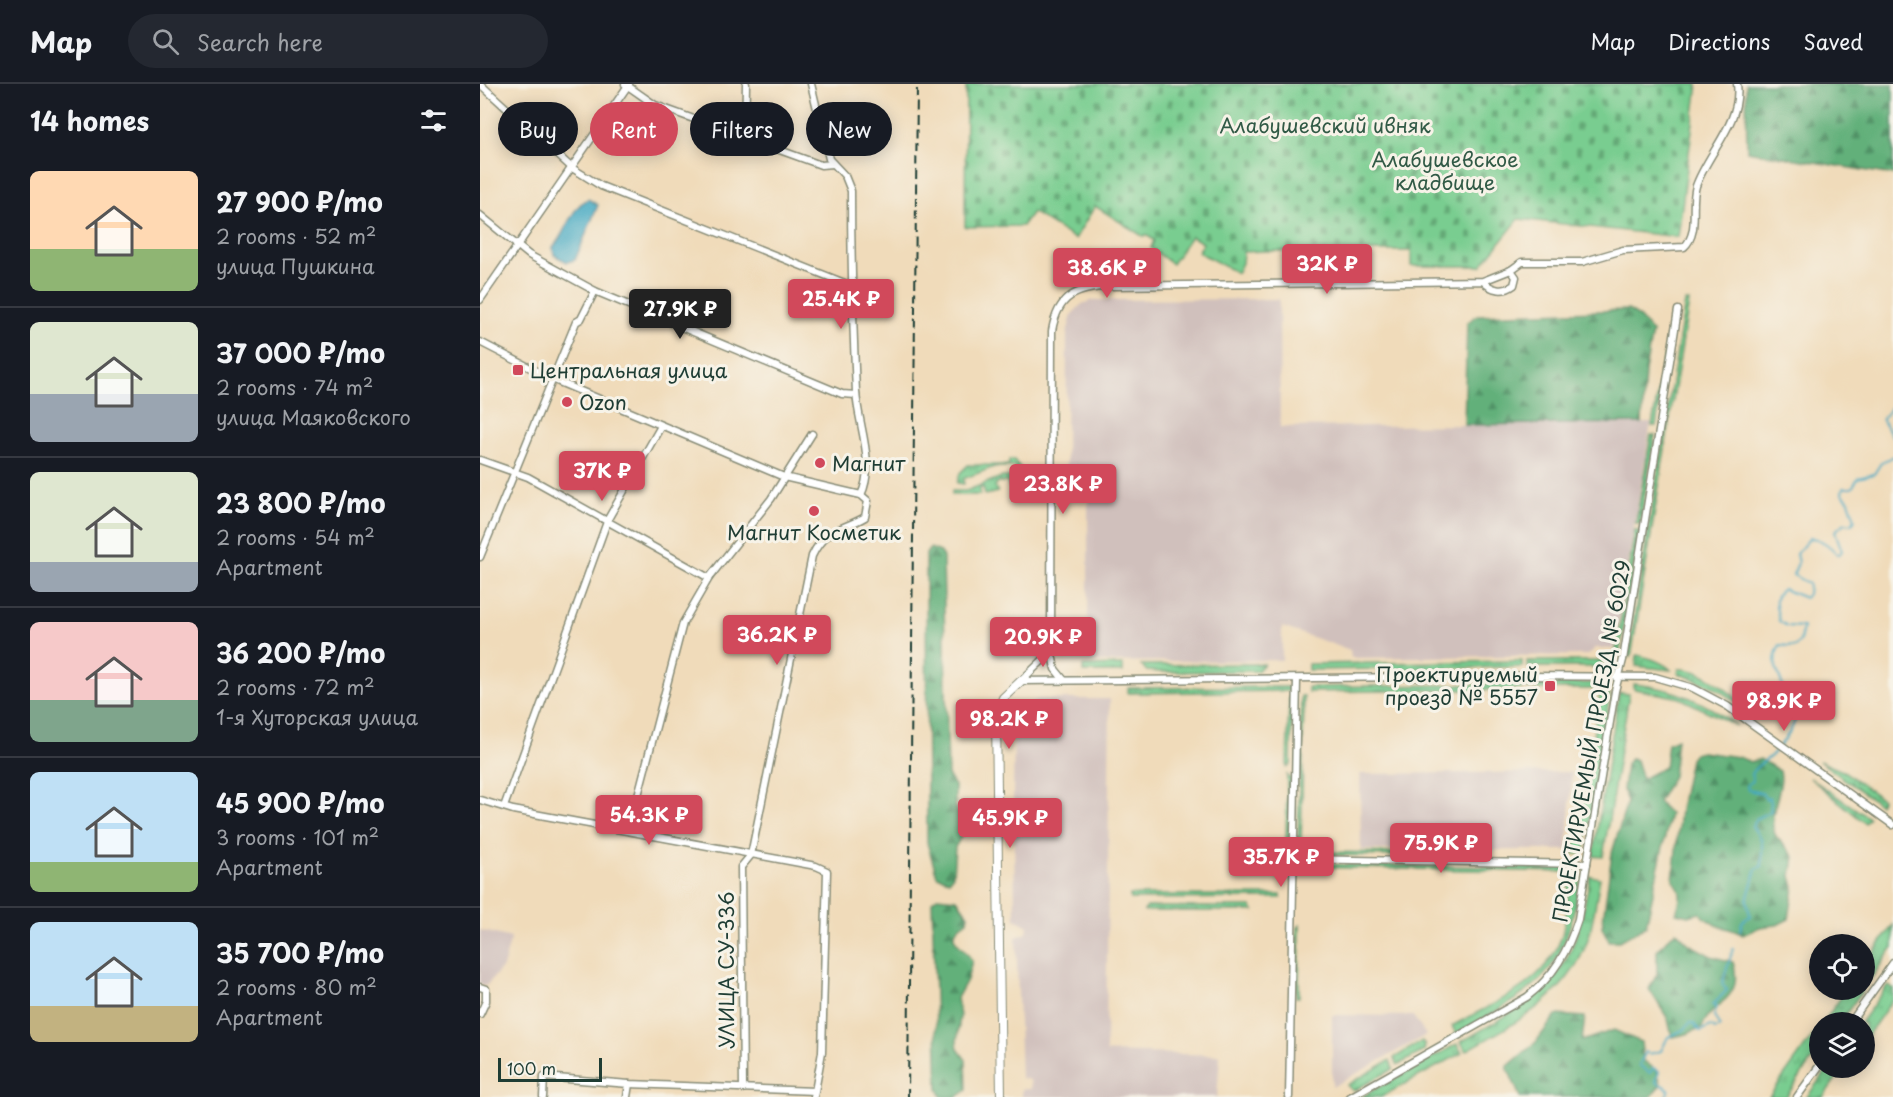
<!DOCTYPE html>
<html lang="en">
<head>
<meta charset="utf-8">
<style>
	body { margin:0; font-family:"Playpen Sans",sans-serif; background:#242831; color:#f1f3f6; height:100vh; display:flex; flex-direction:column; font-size:22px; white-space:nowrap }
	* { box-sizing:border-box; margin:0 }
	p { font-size:20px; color:#9ea1a6 }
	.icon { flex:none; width:33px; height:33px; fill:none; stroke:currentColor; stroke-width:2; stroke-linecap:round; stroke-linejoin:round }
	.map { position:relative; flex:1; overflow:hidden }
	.side { display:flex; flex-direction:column; background:#171b24; width:480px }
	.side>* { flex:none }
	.guide { position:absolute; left:18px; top:18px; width:570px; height:54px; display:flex; gap:12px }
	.buttons { position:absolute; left:1329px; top:850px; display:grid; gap:12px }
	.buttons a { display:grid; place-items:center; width:66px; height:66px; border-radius:50%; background:#171b24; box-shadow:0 3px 15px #0003; font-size:30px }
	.scale { position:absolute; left:18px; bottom:15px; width:104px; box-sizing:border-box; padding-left:6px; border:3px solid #1f3d34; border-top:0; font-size:16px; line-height:21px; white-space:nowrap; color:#1f3d34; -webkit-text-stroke:4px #f7f3e8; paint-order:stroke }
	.price { position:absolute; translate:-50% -51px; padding:0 14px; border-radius:6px; background:#d1495b; color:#fff; font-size:20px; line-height:39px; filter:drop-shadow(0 2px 3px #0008) }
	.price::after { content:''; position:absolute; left:50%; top:36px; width:18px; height:14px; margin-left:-9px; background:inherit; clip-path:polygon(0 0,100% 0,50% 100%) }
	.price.active { background:#222; color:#fff }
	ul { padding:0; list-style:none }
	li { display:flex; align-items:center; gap:18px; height:150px; padding:0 30px }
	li+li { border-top:2px solid #363941 }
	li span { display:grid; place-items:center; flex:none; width:168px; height:120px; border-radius:9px; color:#555 }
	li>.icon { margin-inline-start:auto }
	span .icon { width:72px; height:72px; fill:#fffc; stroke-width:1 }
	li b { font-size:26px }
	h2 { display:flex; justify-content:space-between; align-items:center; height:72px; padding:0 30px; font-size:26px }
	.pill { padding:0 21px; border-radius:27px; background:#171b24; box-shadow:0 3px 15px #0003; font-size:21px; line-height:54px }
	.pill.active { background:#d1495b; color:#fff }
	header { display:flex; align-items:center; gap:36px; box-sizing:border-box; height:84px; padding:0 30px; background:#171b24; border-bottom:2px solid #363941 }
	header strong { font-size:28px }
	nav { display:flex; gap:33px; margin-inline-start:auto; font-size:21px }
	.search { width:420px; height:54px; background:#242831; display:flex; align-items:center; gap:15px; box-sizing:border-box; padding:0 21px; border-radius:33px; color:#9ea1a6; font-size:22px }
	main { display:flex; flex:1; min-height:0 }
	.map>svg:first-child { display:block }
	.industrial { fill:#d0c0bc }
	.grass { fill:url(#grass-tufts); stroke:#4c8562; stroke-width:1.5 }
	.forest { fill:url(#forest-firs); stroke:#407657; stroke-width:1.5 }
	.cemetery { fill:url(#cemetery-stones); stroke:#4c8562; stroke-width:1.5 }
	.water { fill:#42a8c2; stroke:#30727b; stroke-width:1.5 }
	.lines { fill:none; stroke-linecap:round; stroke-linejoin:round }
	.stream { stroke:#42a8c2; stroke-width:2 }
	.minor-casing { stroke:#888c77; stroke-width:9 }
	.tertiary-casing { stroke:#888c77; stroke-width:10 }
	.minor { stroke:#fff; stroke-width:6 }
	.tertiary { stroke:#fff; stroke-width:8 }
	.rail { stroke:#1f3d34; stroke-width:2; stroke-dasharray:9 4.5; stroke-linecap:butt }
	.poi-dot { fill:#d1495b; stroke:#f7f3e8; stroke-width:2 }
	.labels { text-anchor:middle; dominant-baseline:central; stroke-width:6; stroke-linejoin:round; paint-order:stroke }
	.park-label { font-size:20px; fill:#315a46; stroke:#f7f3e8 }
	.poi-label { font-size:20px; fill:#1f3d34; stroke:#f7f3e8; text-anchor:start }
	.street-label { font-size:20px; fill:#1f3d34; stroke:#f7f3e8 }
</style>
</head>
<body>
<header>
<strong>Map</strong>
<div class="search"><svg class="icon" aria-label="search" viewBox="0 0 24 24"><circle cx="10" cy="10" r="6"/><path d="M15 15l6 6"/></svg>Search here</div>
<nav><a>Map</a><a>Directions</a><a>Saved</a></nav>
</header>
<main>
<section class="side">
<h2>14 homes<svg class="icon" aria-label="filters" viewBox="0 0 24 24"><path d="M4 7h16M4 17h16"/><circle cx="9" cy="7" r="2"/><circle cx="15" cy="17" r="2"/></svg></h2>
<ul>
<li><span style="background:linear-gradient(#ffd9b3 65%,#8fb573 0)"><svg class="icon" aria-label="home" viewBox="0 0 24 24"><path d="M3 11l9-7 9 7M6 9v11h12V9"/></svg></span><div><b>27 900 ₽/mo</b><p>2 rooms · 52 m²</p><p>улица Пушкина</p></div></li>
<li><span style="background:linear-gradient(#dfe7d0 60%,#9aa5b1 0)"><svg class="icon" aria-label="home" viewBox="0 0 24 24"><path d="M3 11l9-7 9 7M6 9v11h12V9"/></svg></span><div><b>37 000 ₽/mo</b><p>2 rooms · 74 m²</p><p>улица Маяковского</p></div></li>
<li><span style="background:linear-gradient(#dfe7d0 75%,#9aa5b1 0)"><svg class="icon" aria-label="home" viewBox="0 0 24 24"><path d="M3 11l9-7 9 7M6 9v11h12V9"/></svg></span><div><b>23 800 ₽/mo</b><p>2 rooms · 54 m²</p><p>Apartment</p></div></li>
<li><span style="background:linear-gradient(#f6c9c9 65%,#7fa58c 0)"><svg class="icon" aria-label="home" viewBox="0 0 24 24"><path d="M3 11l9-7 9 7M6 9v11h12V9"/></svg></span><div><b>36 200 ₽/mo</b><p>2 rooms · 72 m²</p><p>1-я Хуторская улица</p></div></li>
<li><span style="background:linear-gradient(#bfe0f5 75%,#8fb573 0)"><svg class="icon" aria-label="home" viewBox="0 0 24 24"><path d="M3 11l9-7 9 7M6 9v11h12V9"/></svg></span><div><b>45 900 ₽/mo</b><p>3 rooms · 101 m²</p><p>Apartment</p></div></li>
<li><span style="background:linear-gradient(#bfe0f5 70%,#c2b280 0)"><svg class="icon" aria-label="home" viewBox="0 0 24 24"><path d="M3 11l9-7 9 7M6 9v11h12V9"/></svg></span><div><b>35 700 ₽/mo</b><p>2 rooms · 80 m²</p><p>Apartment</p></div></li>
</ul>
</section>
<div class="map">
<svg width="1413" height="1013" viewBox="0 0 1413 1013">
	<defs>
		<pattern id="grass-tufts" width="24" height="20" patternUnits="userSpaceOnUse" patternTransform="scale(1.5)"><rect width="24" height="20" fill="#79cd90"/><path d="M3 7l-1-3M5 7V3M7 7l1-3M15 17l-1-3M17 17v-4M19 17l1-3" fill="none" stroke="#63a876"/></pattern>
		<pattern id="forest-firs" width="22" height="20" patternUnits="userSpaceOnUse" patternTransform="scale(1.5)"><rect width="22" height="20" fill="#62b07a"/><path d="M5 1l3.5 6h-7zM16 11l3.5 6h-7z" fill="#509065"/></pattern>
		<pattern id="cemetery-stones" width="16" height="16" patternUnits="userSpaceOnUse" patternTransform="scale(1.5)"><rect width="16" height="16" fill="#79cd90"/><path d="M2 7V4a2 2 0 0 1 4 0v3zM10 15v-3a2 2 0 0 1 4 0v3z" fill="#63a876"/></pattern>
	</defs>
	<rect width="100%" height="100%" fill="#f7f3e8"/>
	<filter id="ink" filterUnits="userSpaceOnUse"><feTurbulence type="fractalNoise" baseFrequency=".0167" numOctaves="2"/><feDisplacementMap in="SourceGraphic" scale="12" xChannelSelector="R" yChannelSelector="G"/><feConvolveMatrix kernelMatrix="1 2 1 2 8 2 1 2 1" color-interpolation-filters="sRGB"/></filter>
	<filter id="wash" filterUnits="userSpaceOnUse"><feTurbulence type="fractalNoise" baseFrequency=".008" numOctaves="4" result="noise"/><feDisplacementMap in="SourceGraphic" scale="24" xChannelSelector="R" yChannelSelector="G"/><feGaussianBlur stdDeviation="1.35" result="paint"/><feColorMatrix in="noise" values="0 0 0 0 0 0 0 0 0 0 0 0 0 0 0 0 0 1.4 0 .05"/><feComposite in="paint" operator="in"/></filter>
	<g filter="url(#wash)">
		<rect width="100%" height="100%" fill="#f0dbba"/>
		<!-- industrial -->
		<g class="industrial">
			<polygon points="799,215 800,343 1171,339 1134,565 1115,564 1109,571 871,574 870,566 802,543 802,576 608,578 608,384 586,383 587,249 592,230 602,220 613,216"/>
			<polygon points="558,615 630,615 626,968 740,971 737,1013 542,1013 542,1005 551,1005 550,996 541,994 536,853 547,849 548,842 535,835 534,736 541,730 551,729 551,723 533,716 534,636 542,624"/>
			<polygon points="1092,688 1087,766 881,766 880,690"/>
			<polygon points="0,846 31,854 23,883 6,902 0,900"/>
			<polygon points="852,931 933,932 946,951 852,1003"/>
		</g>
		<!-- grass -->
		<g class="grass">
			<polygon points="1205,218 1209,218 1151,573 1148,572"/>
			<polygon points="1191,233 1193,236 1176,342 1172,342"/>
			<polygon points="1171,351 1175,351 1160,440 1156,439"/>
			<polygon points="529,376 534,376 542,386 536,386 536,383 514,383 483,395 484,400 477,399 480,389 488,381 529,381"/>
			<polygon points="521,393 557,394 557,400 529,403 527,397 522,399 520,396 515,403 518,408 505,411 503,403 500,404 500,411 472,411 472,407 486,407"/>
			<polygon points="1155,446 1159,447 1139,573 1135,572"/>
			<path d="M1157 571C1171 574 1184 579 1191 586L1156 582Z"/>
			<polygon points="1042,577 1042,583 828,586 828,580"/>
			<rect x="1047" y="577" width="75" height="6"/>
			<polygon points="784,580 777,587 681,588 667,587 661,581"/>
			<polygon points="643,581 643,588 603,588 603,582"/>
			<path d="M1199 585C1223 583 1253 610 1269 627L1234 603 1198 589Z"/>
			<polygon points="1118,599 1117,605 1047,605 1047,600"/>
			<polygon points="1042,600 1042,605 828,608 828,603"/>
			<path d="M1154 600C1194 604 1226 618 1257 642L1200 614 1154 605Z"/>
			<polygon points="807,603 812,607 648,609 648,604"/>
			<polygon points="1120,609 1130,610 1104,770 1094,770"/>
			<polygon points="1139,609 1149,610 1123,773 1113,772"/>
			<polygon points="821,612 824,612 821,765 818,764"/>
			<polygon points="809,613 812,613 811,680 807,683"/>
			<polygon points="1339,677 1365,688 1402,715 1399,720"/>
			<polygon points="807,691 811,695 809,764 806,764"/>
			<polygon points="1330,694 1389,734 1385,739"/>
			<polygon points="824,768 939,769 939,772 824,771"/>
			<polygon points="824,780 1087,784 1086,788 824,783"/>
			<path d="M1090 791 1101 792C1084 894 1062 901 976 950L972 942C1014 918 1067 901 1082 851 1087 832 1088 811 1090 791Z"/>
			<path d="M1110 792 1120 794C1116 815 1114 837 1107 858 1087 915 1034 939 986 967L981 958C1070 907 1092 899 1110 792Z"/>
			<polygon points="650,811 801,811 801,814 650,815"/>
			<polygon points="667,823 771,823 774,827 664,827"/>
			<polygon points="820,841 819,913 816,913 817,845"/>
			<polygon points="1413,841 1413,863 1385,903 1385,881"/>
			<polygon points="1407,902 1413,904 1413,915 1385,955 1384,939 1380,939"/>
			<polygon points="1366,906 1383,906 1359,939 1343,939"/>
			<polygon points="1339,943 1339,966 1306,1013 1289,1013"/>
			<polygon points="942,957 945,962 944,967 918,981 914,974"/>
			<polygon points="977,960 982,969 901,1013 881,1013"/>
			<polygon points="910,976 913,985 873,1007 867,1001"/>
			<polygon points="1348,984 1364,984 1343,1013 1327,1013"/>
		</g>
		<!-- forest -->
		<g class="forest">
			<polygon points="1266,0 1413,0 1413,91 1267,67"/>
			<polygon points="1148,226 1158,232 1172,248 1165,287 1162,339 984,341 987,239 997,231"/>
			<polygon points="450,464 461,468 463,474 468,691 475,702 475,722 485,747 475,763 473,791 469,796 457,792 447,759 446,470"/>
			<polygon points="1197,655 1193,692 1178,718 1190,730 1166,842 1140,857 1129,857 1122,843 1132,769 1147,718 1143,706 1146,680 1152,674 1156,676 1162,695 1185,683 1188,659"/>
			<path d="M1222 668 1259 673 1270 678 1280 675 1300 687C1305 706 1285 733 1296 752 1301 759 1309 765 1314 773L1311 792 1314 803 1309 835 1297 841 1280 843 1263 851C1245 841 1236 846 1220 829L1208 832 1196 829C1201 815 1203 808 1193 796L1200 725 1210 675 1214 670Z"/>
			<path d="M457 813 477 815 488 831 487 837C459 856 483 858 492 877L487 896 477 914 480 932 477 958 478 965 486 976 487 1006 477 1013H462L458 1005 452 817Z"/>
			<path d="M1196 847 1209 860 1231 872 1253 878C1265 917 1232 917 1222 943L1207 950 1192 953 1188 935 1169 905 1177 890V866Z"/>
			<polygon points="1076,931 1105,933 1102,957 1134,946 1161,958 1163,976 1177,987 1181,1000 1171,1013 1040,1013 1027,983 1056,958"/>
		</g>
		<!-- cemetery -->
		<polygon class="cemetery" points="486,0 1218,0 1198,153 1039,135 1001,182 931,182 931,167 784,167 763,168 762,179 757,189 718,168 723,159 711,152 692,180 671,164 674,156 666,151 664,153 615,122 595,155 552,128 542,142 485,143"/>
		<!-- water -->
		<path class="water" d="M108 115 118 121 95 176 87 178 74 171 73 163C86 149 91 123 108 115Z"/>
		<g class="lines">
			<!-- stream -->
			<g class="stream">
				<polyline points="1413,321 1402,335 1413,353"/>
				<path d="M1260 847 1262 838 1270 832 1267 816 1276 785 1282 782V757L1272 742 1277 734 1291 727 1289 713 1286 715 1282 709 1268 706 1267 701 1273 697 1271 690C1277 680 1284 679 1292 671 1302 660 1315 643 1317 628L1304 614C1305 592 1287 584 1300 561L1315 563 1320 557 1323 543 1307 542 1299 537C1297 523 1291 515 1303 505L1325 514 1328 510 1329 500 1313 491 1318 479 1316 470 1330 454C1340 454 1352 463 1358 471L1362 467 1355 447 1365 439 1372 440 1375 435 1369 417 1362 409 1363 404H1372L1378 394 1394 390 1401 379 1413 372"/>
				<polyline points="1186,1013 1189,1005 1176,998 1179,987 1173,984 1170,989 1159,981 1166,968 1169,970 1181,967 1188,953 1205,945 1210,939 1213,939 1220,947 1231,942 1235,945 1240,943 1234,932 1237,923 1233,921 1247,906 1242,900 1253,865"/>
			</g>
		</g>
	</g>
	<g filter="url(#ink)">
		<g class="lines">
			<!-- minor casing -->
			<g class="minor-casing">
				<g id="minor">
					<polyline points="0,0 92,84 121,102 372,202"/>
					<polyline points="145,0 175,21 341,81 353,80"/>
					<path d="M331 0 349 75 365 92 371 107C371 174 373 241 376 308 378 341 396 380 381 411"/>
					<polyline points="265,54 266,0"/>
					<polyline points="0,131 49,171 115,207 362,310 376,311"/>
					<path d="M1031 186 1042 178H1102L1143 166 1204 163C1220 149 1210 121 1216 102 1228 68 1262 38 1257 0"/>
					<polyline points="0,216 149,0"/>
					<path d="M0 258 72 295 304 393 381 411 388 417 385 433C361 447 345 444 332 472L271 771 261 783 263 1005"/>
					<polyline points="0,376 48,393 229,494"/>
					<polyline points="0,473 96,238 101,235 115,207"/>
					<polyline points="571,565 575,585 584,596"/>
					<path d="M542 596 567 572 571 556 572 247C578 210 597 205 630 202L1003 197 1031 186 1036 193 1034 201C1023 209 1011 206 1003 197"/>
					<polyline points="541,597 1045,592 1175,593 1213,604 1247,622 1413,741"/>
					<polyline points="0,716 33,726 336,782 347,787 342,968 334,1013"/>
					<polyline points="24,723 128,435 181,342"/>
					<polyline points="149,746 203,539 229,494 291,415 332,350"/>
					<polyline points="814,775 1107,780"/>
					<polyline points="0,903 6,905 6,917 0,930"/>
					<polyline points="1370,939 1413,879"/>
					<polyline points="63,1013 64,993 149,1000 335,1007"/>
					<polyline points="147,1013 149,1000"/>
					<polyline points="809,1013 817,595"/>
					<path d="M870 1013 1047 913C1074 892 1088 867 1098 835L1135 607 1143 576 1198 226"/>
					<polyline points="1317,1013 1340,981"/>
				</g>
			</g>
			<!-- tertiary casing -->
			<g class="tertiary-casing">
				<polyline id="tertiary" points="521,1013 516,631 523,614 541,597"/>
			</g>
			<!-- minor -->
			<use href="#minor" class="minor"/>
			<!-- tertiary -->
			<use href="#tertiary" class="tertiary"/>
			<!-- rail -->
			<polyline class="rail" points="428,1013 437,0"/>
		</g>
	</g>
	<!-- markers -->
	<g class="poi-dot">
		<rect x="32" y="280" width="12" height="12" rx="3"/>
		<circle cx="87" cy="318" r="6"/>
		<circle cx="340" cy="379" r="6"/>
		<circle cx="334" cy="427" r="6"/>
		<rect x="1064" y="596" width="12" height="12" rx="3"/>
	</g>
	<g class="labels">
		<!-- park labels -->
		<g class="park-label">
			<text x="845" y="41">Алабушевский ивняк</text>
			<text x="965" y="75">Алабушевское<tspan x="965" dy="23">кладбище</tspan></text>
		</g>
		<!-- poi labels -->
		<g class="poi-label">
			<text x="50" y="286">Центральная улица</text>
			<text x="99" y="318">Ozon</text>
			<text x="352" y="379">Магнит</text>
			<text x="334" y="448" text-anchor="middle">Магнит Косметик</text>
			<text x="1058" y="590" text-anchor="end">Проектируемый<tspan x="1058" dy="23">проезд № 5557</tspan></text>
		</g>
		<!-- street labels -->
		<g class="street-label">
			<text transform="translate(1111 657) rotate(-80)">ПРОЕКТИРУЕМЫЙ ПРОЕЗД № 6029</text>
			<text transform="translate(246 886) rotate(-90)">УЛИЦА СУ-336</text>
		</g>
	</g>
</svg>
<div class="buttons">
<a><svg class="icon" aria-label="locate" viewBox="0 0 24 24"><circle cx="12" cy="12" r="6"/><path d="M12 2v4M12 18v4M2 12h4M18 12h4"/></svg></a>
<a><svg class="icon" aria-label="layers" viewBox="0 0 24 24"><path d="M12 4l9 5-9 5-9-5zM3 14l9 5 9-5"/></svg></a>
</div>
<div class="scale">100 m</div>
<b class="price" style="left:847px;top:211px">32K ₽</b>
<b class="price" style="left:627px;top:215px">38.6K ₽</b>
<b class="price" style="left:361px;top:246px">25.4K ₽</b>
<b class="price active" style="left:200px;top:256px">27.9K ₽</b>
<b class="price" style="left:122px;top:418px">37K ₽</b>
<b class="price" style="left:583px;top:431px">23.8K ₽</b>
<b class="price" style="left:297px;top:582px">36.2K ₽</b>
<b class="price" style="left:563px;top:584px">20.9K ₽</b>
<b class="price" style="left:1304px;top:648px">98.9K ₽</b>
<b class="price" style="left:529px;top:666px">98.2K ₽</b>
<b class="price" style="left:169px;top:762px">54.3K ₽</b>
<b class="price" style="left:530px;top:765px">45.9K ₽</b>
<b class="price" style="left:961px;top:790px">75.9K ₽</b>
<b class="price" style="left:801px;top:804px">35.7K ₽</b>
<div class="guide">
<a class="pill">Buy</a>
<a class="pill active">Rent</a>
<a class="pill">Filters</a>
<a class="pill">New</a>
</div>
</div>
</main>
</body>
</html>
